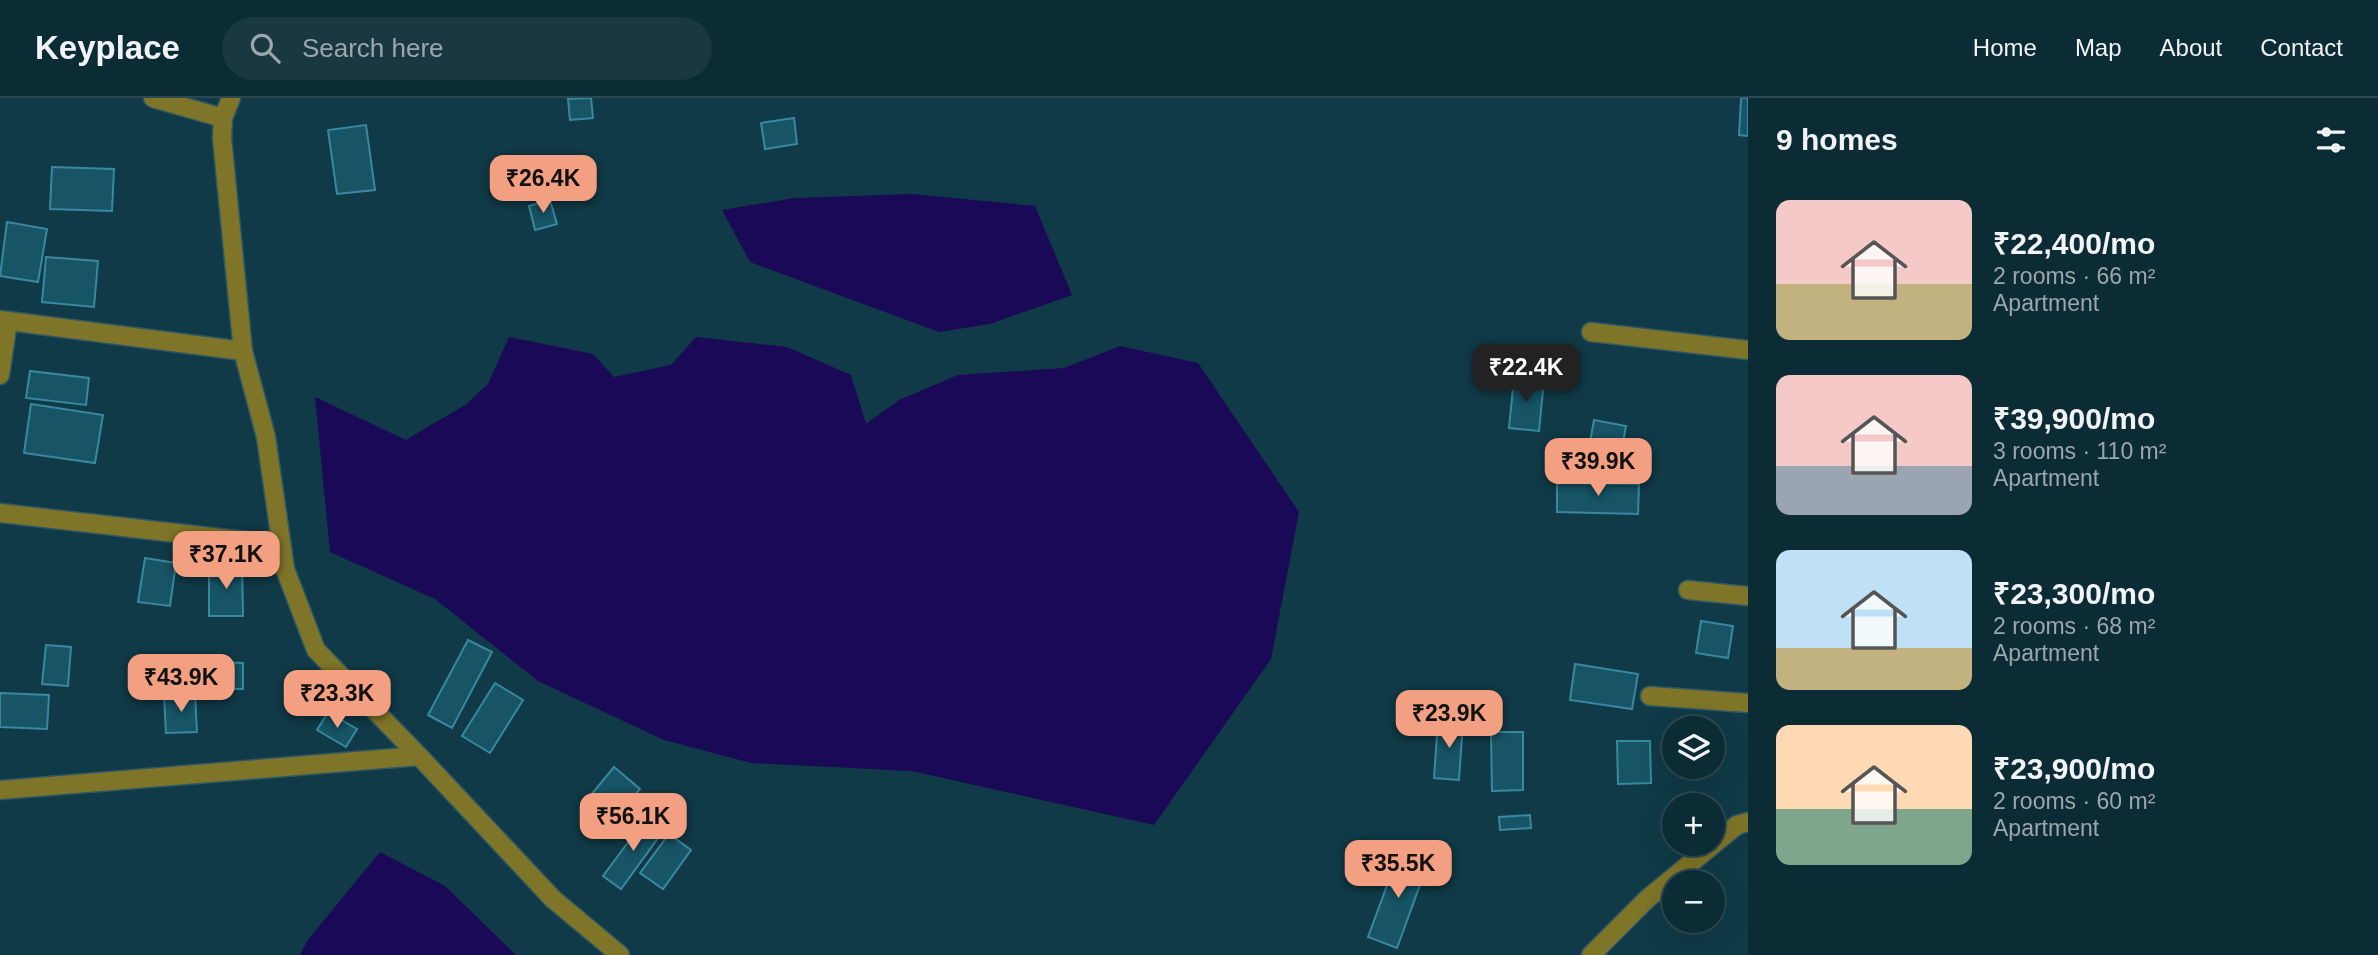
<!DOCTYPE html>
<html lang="en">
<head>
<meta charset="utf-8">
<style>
	body { margin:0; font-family:Arial,sans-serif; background:#1a3841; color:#f1f3f6; height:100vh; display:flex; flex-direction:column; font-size:26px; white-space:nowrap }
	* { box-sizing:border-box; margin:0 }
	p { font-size:23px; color:#9aa7ad }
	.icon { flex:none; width:38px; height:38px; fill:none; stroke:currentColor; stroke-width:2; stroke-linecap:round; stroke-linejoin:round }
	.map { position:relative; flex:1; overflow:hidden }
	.details { display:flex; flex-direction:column; background:#0c2c35; width:630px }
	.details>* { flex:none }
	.tools { position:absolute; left:1662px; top:618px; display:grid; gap:14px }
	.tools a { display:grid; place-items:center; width:63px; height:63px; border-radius:50%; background:#0c2c35; box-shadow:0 7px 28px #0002,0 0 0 2px #2c4850; font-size:35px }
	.price { position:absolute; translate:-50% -60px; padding:0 16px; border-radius:14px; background:#f2a081; color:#111; font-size:23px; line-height:46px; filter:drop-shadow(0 2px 4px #0008) }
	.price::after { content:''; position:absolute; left:50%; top:42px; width:21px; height:16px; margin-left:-10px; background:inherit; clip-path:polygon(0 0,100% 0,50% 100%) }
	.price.current { background:#222; color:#fff }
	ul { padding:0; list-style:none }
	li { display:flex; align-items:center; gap:21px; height:175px; padding:0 28px }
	li span { display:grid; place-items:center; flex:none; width:196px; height:140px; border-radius:14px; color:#555 }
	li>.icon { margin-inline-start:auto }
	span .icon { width:84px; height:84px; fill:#fffc; stroke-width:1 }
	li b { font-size:30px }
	h2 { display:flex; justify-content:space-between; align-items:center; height:84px; padding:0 28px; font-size:30px }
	header { display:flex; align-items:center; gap:42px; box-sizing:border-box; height:98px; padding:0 35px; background:#0c2c35; border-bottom:2px solid #2c4850 }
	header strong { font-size:33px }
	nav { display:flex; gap:38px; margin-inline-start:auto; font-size:24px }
	.search { width:490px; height:63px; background:#1a3841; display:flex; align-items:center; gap:18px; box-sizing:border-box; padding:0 24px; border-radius:38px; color:#9aa7ad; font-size:26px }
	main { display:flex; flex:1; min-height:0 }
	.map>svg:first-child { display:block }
	.water { fill:#1a0956 }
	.building { fill:#165466; stroke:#3a88a0; stroke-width:2 }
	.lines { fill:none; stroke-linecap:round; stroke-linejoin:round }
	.minor-casing { stroke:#305864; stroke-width:21 }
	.minor { stroke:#7f7528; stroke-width:18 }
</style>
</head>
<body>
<header>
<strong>Keyplace</strong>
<div class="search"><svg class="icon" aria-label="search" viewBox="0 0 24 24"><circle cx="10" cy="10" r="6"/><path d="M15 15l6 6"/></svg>Search here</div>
<nav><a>Home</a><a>Map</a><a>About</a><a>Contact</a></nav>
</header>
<main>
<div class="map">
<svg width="1748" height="857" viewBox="0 0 1748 857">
	<rect width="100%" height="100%" fill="#103a47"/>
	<!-- water -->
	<g class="water">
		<polygon points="912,96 1035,108 1072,197 990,226 939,234 750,164 722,112 795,100"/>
		<polygon points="509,239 593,256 614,279 671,267 696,239 787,249 851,277 866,326 899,302 958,277 1064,270 1120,248 1198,265 1299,414 1271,561 1154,727 912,673 751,665 664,642 538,583 435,501 330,454 315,299 406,342 465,307 488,286"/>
		<polygon points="380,754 445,788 516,857 300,857 307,843"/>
	</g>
	<!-- building -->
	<g class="building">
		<polygon points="591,0 593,20 570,22 568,1"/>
		<polygon points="1741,0 1748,0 1748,38 1739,37"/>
		<polygon points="794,20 797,46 765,51 761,25"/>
		<polygon points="366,27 375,92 337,96 328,32"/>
		<polygon points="52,69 114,71 112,113 50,111"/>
		<polygon points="550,102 557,126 535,132 529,108"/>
		<polygon points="7,124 47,131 38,184 0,178"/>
		<polygon points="46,159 98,163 94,209 42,204"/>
		<polygon points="30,273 89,280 86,307 26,300"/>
		<polygon points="1514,279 1544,282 1539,333 1509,330"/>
		<polygon points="31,306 103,317 95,365 24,355"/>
		<polygon points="1594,322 1626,328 1618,372 1586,367"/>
		<polygon points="1557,385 1639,386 1638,416 1557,414"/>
		<polygon points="145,460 176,465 170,508 138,504"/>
		<polygon points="209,467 242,467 243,518 209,518"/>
		<polygon points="1701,523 1733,528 1728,560 1696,555"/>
		<polygon points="468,542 492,554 452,630 428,617"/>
		<polygon points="46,547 71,549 68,588 42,586"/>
		<polygon points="213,564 243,565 243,591 213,591"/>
		<polygon points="1575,566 1638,576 1632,611 1570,602"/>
		<polygon points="495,585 523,602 490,655 462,638"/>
		<polygon points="0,595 49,597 47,631 0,629"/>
		<polygon points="195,596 197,634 166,635 164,598"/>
		<polygon points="328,614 357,631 346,649 317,632"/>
		<polygon points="1438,622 1463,624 1459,682 1434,680"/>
		<polygon points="1491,634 1523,634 1523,692 1492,693"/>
		<polygon points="1617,643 1650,643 1651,685 1618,686"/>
		<polygon points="614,669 640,691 608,730 581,709"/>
		<polygon points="1530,717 1531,730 1500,732 1499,719"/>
		<polygon points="646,720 664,732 621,791 603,778"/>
		<polygon points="669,736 691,752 663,791 640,775"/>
		<polygon points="1399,755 1428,765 1397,850 1368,839"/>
	</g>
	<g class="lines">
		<!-- minor casing -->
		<g class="minor-casing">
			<g id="minor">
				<polyline points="153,0 223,20"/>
				<polyline points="231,0 223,20 222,40 243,253 266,339 285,471 316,552 419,658 553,801 620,857"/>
				<polyline points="0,222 243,253"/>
				<polyline points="1591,234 1748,252"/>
				<polyline points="0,277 8,223"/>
				<polyline points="0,415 281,447"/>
				<polyline points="1688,492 1748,498"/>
				<polyline points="1650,598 1748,605"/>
				<polyline points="0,692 419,658"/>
				<polyline points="1591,857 1647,801 1737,727 1748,724"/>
			</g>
		</g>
		<!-- minor -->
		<use href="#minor" class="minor"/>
	</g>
</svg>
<div class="tools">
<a><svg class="icon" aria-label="layers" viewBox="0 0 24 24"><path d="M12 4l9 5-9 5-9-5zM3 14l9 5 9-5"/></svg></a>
<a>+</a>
<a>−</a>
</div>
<b class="price" style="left:543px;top:117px">₹26.4K</b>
<b class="price current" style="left:1526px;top:306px">₹22.4K</b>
<b class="price" style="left:1598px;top:400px">₹39.9K</b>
<b class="price" style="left:226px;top:493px">₹37.1K</b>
<b class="price" style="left:181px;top:616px">₹43.9K</b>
<b class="price" style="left:337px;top:632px">₹23.3K</b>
<b class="price" style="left:1449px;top:652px">₹23.9K</b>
<b class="price" style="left:633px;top:755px">₹56.1K</b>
<b class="price" style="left:1398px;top:802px">₹35.5K</b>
</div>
<section class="details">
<h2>9 homes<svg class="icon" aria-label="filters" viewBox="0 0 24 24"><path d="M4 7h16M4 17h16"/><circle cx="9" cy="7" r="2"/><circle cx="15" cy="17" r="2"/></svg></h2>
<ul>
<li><span style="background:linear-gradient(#f6c9c9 60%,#c2b280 0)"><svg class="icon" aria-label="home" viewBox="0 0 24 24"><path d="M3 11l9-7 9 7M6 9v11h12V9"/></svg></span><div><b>₹22,400/mo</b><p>2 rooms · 66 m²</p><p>Apartment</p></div></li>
<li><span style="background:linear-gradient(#f6c9c9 65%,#9aa5b1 0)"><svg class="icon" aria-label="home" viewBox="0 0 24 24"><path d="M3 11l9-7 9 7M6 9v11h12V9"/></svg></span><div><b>₹39,900/mo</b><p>3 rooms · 110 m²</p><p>Apartment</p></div></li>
<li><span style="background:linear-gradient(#bfe0f5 70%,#c2b280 0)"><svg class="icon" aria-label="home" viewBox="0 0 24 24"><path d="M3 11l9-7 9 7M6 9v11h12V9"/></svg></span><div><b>₹23,300/mo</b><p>2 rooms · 68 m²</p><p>Apartment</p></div></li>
<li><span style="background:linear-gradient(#ffd9b3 60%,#7fa58c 0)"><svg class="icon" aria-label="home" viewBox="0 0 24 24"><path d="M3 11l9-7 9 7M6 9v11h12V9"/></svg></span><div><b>₹23,900/mo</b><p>2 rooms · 60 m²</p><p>Apartment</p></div></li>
</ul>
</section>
</main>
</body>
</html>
